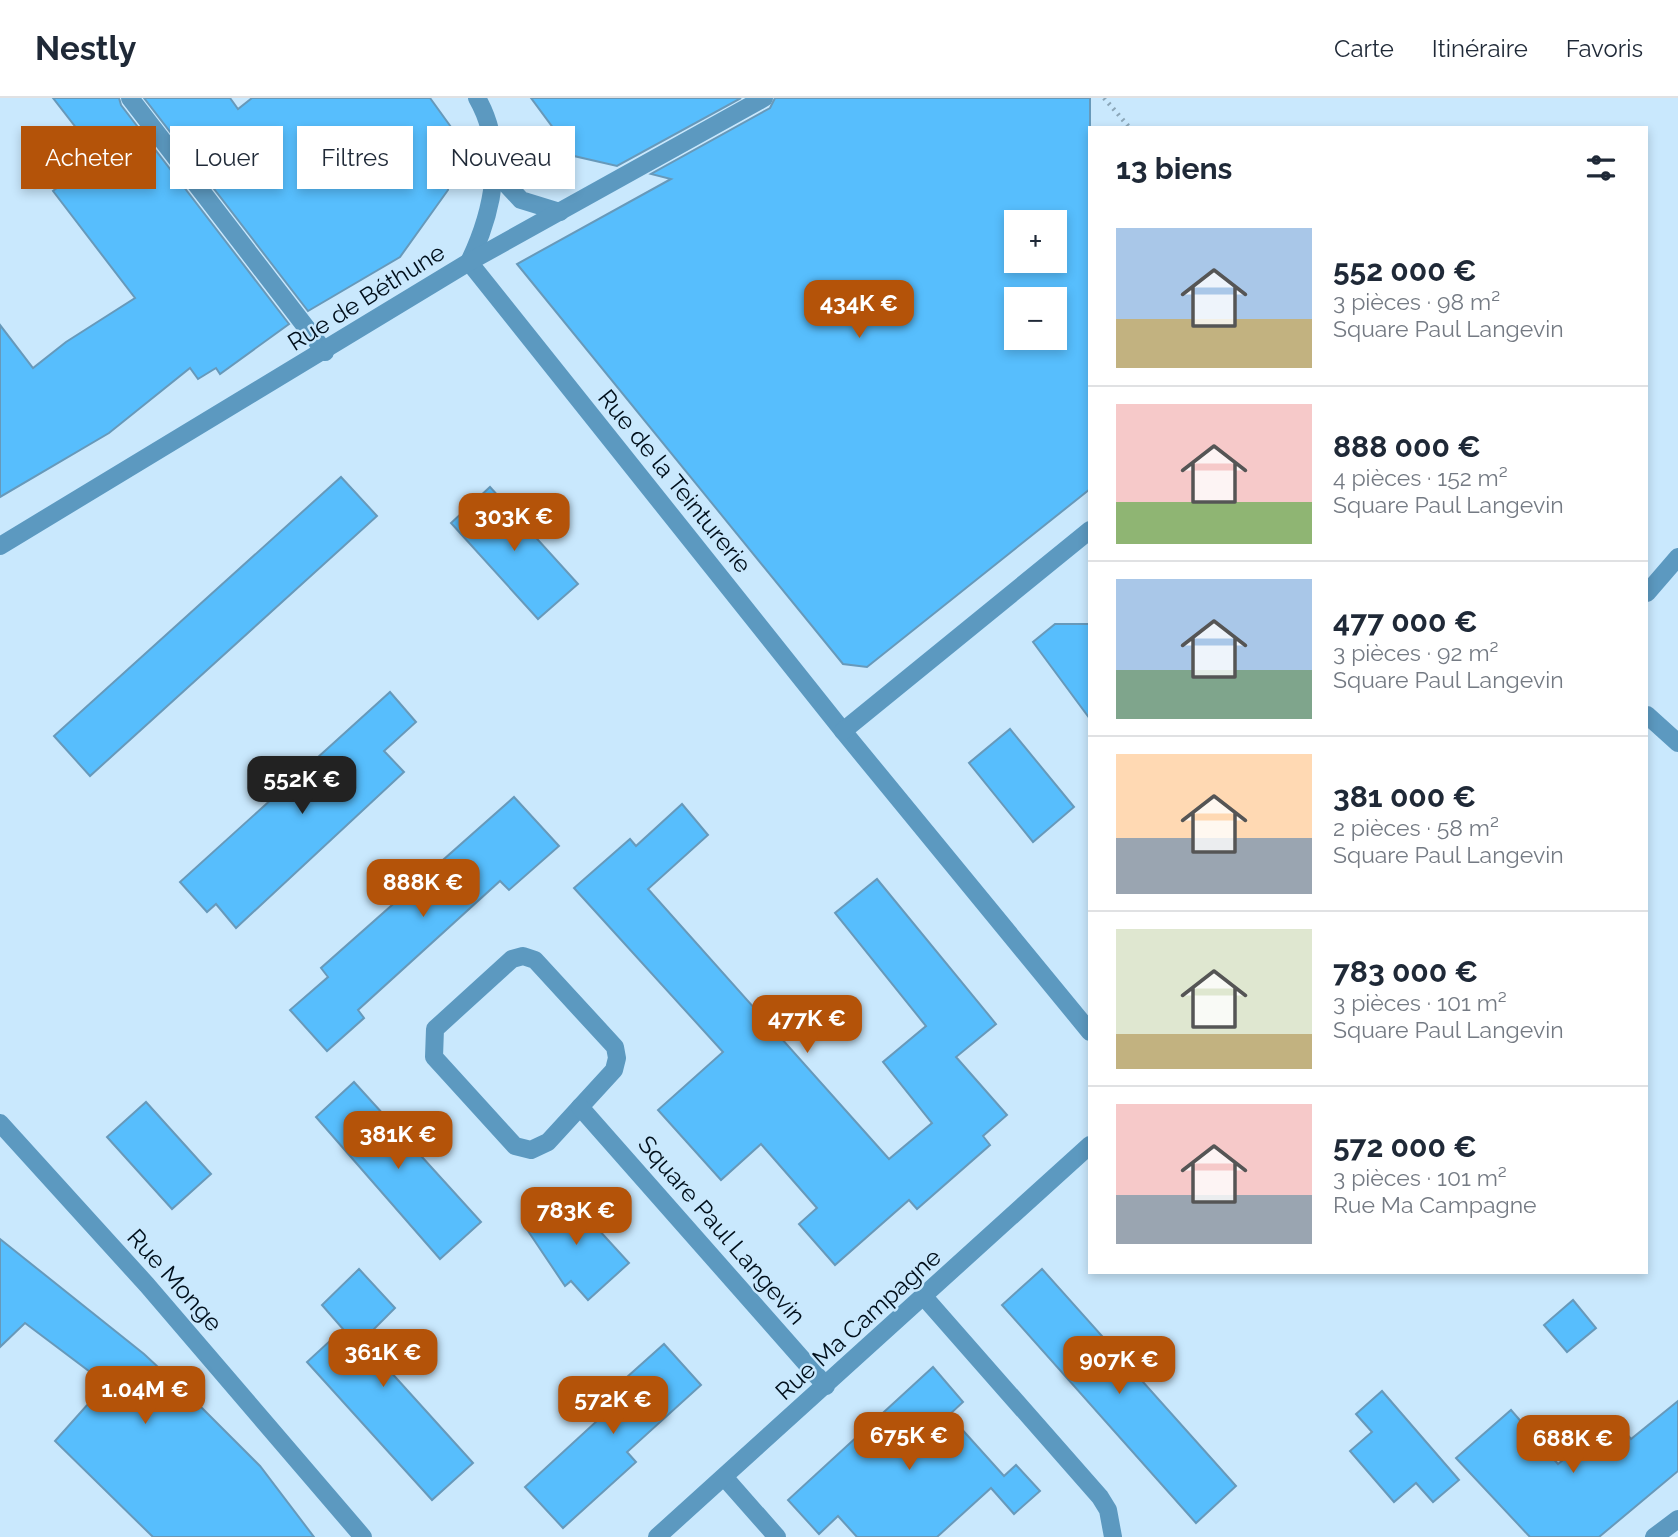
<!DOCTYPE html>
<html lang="fr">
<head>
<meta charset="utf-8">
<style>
	body { margin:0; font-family:Raleway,sans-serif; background:#f2f2f3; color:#1f2937; height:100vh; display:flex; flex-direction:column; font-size:26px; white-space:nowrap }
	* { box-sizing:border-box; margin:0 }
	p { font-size:23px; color:#747a83 }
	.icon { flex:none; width:38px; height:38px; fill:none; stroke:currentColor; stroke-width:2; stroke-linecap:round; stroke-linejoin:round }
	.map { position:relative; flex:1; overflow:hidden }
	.side { position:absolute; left:1088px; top:28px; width:560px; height:1148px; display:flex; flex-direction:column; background:#fff; border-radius:0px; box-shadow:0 4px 10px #0003 }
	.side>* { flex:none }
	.banner { position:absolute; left:21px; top:28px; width:665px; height:63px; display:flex; gap:14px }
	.tools { position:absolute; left:1004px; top:112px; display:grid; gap:14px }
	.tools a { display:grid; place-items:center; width:63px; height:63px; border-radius:0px; background:#fff; box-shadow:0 4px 10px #0003; font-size:35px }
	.price { position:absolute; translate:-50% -60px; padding:0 16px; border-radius:14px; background:#b45309; color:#fff; font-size:23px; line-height:46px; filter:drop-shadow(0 2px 4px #0008) }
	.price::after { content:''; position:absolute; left:50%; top:42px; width:21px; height:16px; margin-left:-10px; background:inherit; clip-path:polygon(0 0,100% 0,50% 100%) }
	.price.active { background:#222; color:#fff }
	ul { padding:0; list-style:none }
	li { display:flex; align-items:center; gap:21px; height:175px; padding:0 28px }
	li+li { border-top:2px solid #e0e1e3 }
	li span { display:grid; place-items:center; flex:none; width:196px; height:140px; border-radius:0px; color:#555 }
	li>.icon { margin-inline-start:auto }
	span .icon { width:84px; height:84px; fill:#fffc; stroke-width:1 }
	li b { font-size:30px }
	h2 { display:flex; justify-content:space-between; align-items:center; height:84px; padding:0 28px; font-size:30px }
	.pill { padding:0 24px; border-radius:0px; background:#fff; box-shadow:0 4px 10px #0003; font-size:24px; line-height:63px }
	.pill.active { background:#b45309; color:#fff }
	header { display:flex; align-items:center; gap:42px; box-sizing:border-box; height:98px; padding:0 35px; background:#fff; border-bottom:2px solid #e0e1e3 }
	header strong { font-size:33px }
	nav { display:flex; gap:38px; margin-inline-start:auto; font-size:24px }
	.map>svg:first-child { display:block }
	.building { fill:#57befd; stroke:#6799ba; stroke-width:2; fill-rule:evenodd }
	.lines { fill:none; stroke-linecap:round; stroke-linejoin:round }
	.path { stroke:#8ba6b8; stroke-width:4.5; stroke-dasharray:2 5; stroke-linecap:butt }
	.lane { stroke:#5c99c0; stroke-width:18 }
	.street { stroke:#5c99c0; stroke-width:18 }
	.labels { text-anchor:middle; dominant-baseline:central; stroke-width:5; stroke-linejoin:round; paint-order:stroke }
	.street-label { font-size:24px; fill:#000f1b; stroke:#c9e8fd }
</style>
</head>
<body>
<header>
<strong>Nestly</strong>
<nav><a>Carte</a><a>Itinéraire</a><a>Favoris</a></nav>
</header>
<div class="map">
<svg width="1678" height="1439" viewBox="0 0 1678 1439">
	<rect width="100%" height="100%" fill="#c9e8fd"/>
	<!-- building -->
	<g class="building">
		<polygon points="53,0 119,0 121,7 289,226 220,276 216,270 198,281 190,270 109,335 0,399 0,227 33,270 66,244 135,200 53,93 98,58"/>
		<polygon points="144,0 230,0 238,11 252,0 430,0 451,29 448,92 400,159 308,213"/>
		<polygon points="531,0 741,0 617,68 574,58"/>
		<path d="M775 0H1090V391L867 569 843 566 517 166 671 81 651 76 770 10ZM1017 124H1055V163H1017ZM1017 201H1055V240H1017Z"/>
		<polygon points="341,379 377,418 90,678 54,638"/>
		<polygon points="490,389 578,486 538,521 451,425"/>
		<polygon points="1055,526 1090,526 1090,621 1033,544"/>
		<polygon points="390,594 416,624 384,653 404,674 236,830 216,806 207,814 180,784"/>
		<polygon points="1010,631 1074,709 1033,744 969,665"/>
		<polygon points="514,699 559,748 509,792 500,783 358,912 364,920 327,953 290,912 328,879 321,870"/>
		<polygon points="682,706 708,737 648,791 889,1061 932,1025 883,964 926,928 835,815 877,781 996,926 956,959 1007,1017 983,1038 990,1047 917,1111 909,1102 835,1167 799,1126 817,1110 761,1046 721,1082 658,1012 723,954 574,790 630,741 636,748"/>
		<polygon points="354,984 481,1124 440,1161 316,1019"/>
		<polygon points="146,1004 211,1076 172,1111 107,1039"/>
		<polygon points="565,1095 629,1165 588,1202 571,1183 565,1188 526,1130"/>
		<polygon points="0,1141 144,1256 202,1310 260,1368 314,1439 153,1439 55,1343 106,1286 25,1225 0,1249"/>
		<polygon points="359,1171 395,1210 372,1233 389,1252 379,1261 473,1365 432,1402 307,1264 343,1231 322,1207"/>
		<polygon points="1042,1171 1236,1388 1196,1425 1002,1207"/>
		<polygon points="1573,1202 1596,1230 1567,1254 1544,1227"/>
		<polygon points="664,1246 701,1287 627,1354 636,1364 563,1430 525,1389 598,1322 589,1313"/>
		<polygon points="933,1269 963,1304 949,1317 1004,1378 1016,1367 1040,1393 1014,1416 991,1390 937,1439 857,1439 838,1418 819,1436 788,1402"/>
		<polygon points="1382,1293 1459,1382 1433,1404 1416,1385 1394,1404 1350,1353 1372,1334 1356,1316"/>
		<polygon points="1678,1303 1678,1373 1599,1439 1530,1439 1456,1360 1511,1312 1558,1366 1614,1321 1631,1341"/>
	</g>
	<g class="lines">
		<!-- path -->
		<polyline class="path" points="1104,0 1130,30"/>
		<!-- lane -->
		<polyline class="lane" points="130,0 325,254"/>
		<!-- street -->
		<g class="street">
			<polyline points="494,73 521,102 560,114"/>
			<polyline points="469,164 843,633 1090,934"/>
			<path d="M469 164C493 114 507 52 477 0"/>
			<polyline points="0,448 469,164 764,0"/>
			<polyline points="1647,495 1678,459"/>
			<polyline points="1647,617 1678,645"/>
			<polyline points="843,633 1090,432"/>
			<polygon points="523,858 535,862 615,949 617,960 614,972 548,1044 531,1052 515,1048 434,959 435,931 512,861"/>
			<polyline points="580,1009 826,1288"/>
			<polyline points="0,1025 147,1187 363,1439"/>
			<polyline points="925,1200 1100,1399 1108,1412 1113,1439"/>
			<polyline points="725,1380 777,1439"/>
			<polyline points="657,1439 1090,1047"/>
			<polyline points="1654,1439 1678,1421"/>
		</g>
	</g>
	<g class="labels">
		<!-- street labels -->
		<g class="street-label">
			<text transform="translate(366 199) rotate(-32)">Rue de Béthune</text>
			<text transform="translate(675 383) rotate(51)">Rue de la Teinturerie</text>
			<text transform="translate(722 1132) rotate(49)">Square Paul Langevin</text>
			<text transform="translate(175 1182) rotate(48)">Rue Monge</text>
			<text transform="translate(858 1226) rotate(-42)">Rue Ma Campagne</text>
		</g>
	</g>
</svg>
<div class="tools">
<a>+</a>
<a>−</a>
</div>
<b class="price" style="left:859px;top:242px">434K €</b>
<b class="price" style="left:514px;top:455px">303K €</b>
<b class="price active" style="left:302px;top:718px">552K €</b>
<b class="price" style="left:423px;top:821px">888K €</b>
<b class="price" style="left:807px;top:957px">477K €</b>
<b class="price" style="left:398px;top:1073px">381K €</b>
<b class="price" style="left:576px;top:1149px">783K €</b>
<b class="price" style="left:383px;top:1291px">361K €</b>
<b class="price" style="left:1119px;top:1298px">907K €</b>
<b class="price" style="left:145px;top:1328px">1.04M €</b>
<b class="price" style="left:613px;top:1338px">572K €</b>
<b class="price" style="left:909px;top:1374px">675K €</b>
<b class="price" style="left:1573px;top:1377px">688K €</b>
<div class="banner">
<a class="pill active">Acheter</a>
<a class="pill">Louer</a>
<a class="pill">Filtres</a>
<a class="pill">Nouveau</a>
</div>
<section class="side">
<h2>13 biens<svg class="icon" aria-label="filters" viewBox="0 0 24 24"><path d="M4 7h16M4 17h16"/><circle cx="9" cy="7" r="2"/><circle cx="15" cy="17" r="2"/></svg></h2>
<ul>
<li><span style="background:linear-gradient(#a9c7e8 65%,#c2b280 0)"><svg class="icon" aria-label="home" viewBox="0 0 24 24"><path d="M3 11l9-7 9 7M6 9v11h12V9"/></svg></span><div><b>552 000 €</b><p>3 pièces · 98 m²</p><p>Square Paul Langevin</p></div></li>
<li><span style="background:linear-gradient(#f6c9c9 70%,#8fb573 0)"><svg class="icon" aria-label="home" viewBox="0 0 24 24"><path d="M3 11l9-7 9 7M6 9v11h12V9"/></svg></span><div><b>888 000 €</b><p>4 pièces · 152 m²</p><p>Square Paul Langevin</p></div></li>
<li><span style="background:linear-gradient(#a9c7e8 65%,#7fa58c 0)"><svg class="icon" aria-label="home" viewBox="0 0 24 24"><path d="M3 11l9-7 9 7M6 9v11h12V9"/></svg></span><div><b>477 000 €</b><p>3 pièces · 92 m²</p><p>Square Paul Langevin</p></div></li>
<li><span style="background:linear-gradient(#ffd9b3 60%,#9aa5b1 0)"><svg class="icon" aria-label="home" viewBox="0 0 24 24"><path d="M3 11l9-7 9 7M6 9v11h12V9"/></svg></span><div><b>381 000 €</b><p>2 pièces · 58 m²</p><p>Square Paul Langevin</p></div></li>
<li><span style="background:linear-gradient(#dfe7d0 75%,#c2b280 0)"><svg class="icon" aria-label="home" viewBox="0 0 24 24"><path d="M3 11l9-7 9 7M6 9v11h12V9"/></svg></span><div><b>783 000 €</b><p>3 pièces · 101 m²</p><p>Square Paul Langevin</p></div></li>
<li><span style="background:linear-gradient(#f6c9c9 65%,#9aa5b1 0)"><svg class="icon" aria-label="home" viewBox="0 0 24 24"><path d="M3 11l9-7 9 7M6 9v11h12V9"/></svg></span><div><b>572 000 €</b><p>3 pièces · 101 m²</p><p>Rue Ma Campagne</p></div></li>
</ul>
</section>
</div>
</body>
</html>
